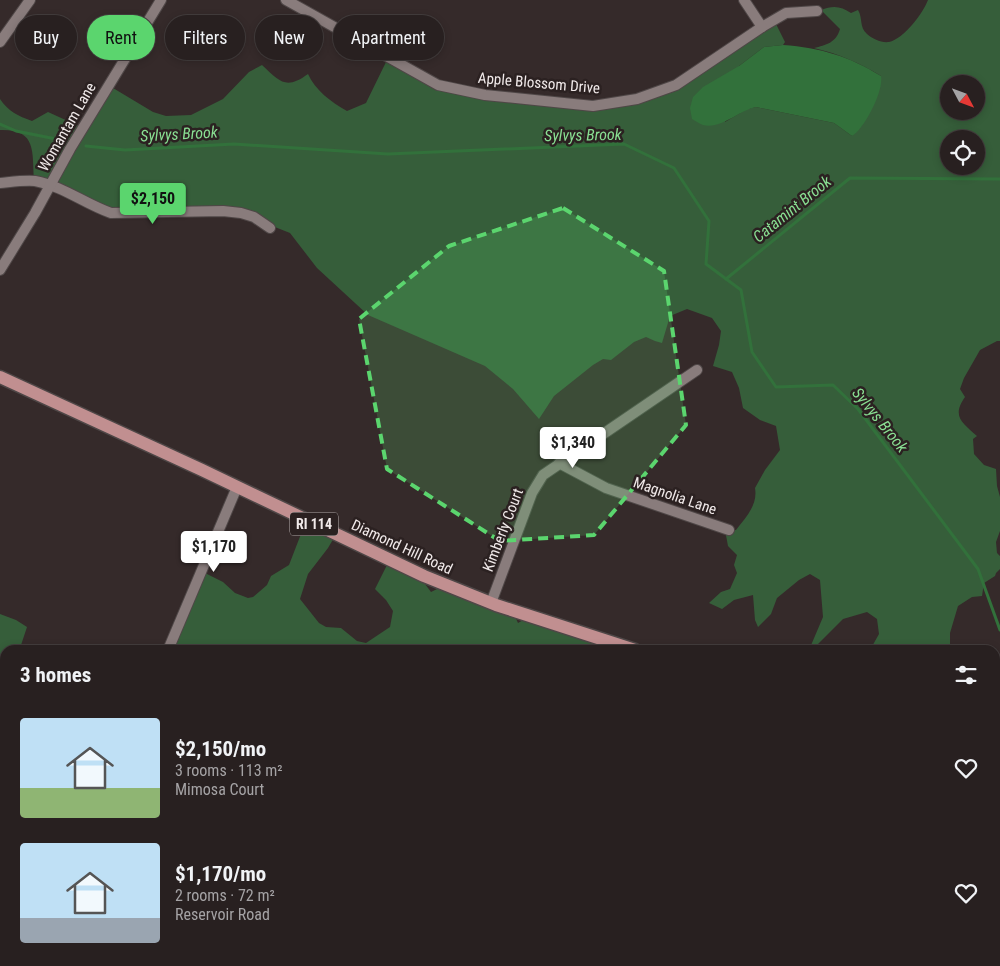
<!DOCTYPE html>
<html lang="en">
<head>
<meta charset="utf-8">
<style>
	body { margin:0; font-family:"Roboto Condensed",sans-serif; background:#302829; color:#f1f3f6; height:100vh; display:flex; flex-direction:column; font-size:19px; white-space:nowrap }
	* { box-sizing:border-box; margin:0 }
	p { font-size:16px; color:#a5a3a5 }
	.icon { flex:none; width:28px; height:28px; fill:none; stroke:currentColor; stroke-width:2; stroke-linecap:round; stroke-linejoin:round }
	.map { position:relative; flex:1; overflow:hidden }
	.details { position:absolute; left:0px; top:645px; width:1000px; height:321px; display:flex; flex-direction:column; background:#282020; border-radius:15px 15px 0 0; box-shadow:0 2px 8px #0003,0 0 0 1px #443e3e }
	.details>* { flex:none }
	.hud { position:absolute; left:15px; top:15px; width:500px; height:45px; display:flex; gap:10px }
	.needle { width:32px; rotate:131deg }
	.fabs { position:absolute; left:940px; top:75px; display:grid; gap:10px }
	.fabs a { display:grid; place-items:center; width:45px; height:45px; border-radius:50%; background:#282020; box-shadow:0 2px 8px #0003,0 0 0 1px #443e3e; font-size:25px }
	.price { position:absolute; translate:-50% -42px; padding:0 11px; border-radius:5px; background:#fff; color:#222; font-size:16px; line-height:32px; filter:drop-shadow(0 1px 2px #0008) }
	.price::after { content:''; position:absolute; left:50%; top:30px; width:15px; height:11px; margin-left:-8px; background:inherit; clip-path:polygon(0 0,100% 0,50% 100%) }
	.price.active { background:#5bd56e; color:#111 }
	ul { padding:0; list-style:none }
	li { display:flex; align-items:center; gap:15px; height:125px; padding:0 20px }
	li span { display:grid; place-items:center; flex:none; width:140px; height:100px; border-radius:5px; color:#555 }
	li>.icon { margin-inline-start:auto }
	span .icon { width:60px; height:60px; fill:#fffc; stroke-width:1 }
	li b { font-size:21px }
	h2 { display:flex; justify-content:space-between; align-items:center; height:60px; padding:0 20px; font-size:21px }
	.chip { padding:0 18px; border-radius:22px; background:#282020; box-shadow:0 2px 8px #0003,0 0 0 1px #443e3e; font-size:18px; line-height:45px }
	.chip.active { background:#5bd56e; color:#111 }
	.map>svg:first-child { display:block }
	.green { fill:#365e3a; fill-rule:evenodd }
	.water { fill:#32713b }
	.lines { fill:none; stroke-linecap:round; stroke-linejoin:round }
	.stream { stroke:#32713b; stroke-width:3 }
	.minor-casing { stroke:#4f4747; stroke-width:12 }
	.major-casing { stroke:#4f4747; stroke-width:15 }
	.minor { stroke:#897c7c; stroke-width:10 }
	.major { stroke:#c18f90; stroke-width:12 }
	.marked { fill:#5bd56e; fill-opacity:0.2; stroke:#5bd56e; stroke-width:4; stroke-dasharray:10 6; stroke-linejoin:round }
	.labels { text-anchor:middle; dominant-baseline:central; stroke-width:5; stroke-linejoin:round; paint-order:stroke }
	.shield { fill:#2b2121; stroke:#b6aeae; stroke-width:1 }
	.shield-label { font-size:14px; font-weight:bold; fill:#f1eaea }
	.street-label { font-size:15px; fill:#f1eaea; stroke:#2b2121 }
	.water-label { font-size:16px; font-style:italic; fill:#89df92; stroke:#2b2121 }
</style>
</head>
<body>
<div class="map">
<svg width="1000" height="966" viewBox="0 0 1000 966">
	<rect width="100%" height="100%" fill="#352a2a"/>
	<!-- green -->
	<g class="green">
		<path d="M928 0H1000V341H997L980 350 964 378 960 389 965 397C951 417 963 423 977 436L973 439 974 454 984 465 996 469 997 486 1000 497V531L996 542 997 553 1000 556V569L996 573 995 576 984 583 982 596 972 597 958 606 950 633V650H870L879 634 877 619 867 612 843 619 816 646 818 650H809L823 617 820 580 810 574 799 580 777 598 771 614 758 627 755 620 753 595 734 600 722 609 709 603 721 592 730 589 737 573 734 565 737 555 728 546 725 530H736C746 517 758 505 755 488L765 470 780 450 776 426 760 420 743 408 739 388 732 372 713 366 719 345 721 331 712 318 687 309 670 316 662 343 655 341 646 337 634 342 611 360 603 359 593 365 554 396 539 419 513 389 485 366 368 315 317 268 290 233 242 214 109 210 34 180C32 151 37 129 0 130V99C8 111 18 116 32 121L48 112 81 127 108 85 153 112 166 116 191 115 223 99 249 72 262 65C280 82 286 90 308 74 315 90 331 102 347 111L366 103 387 60 439 86 603 103 654 94 773 18 785 42 783 45 764 47 739 66 725 122 747 109 756 107 834 123 852 136 881 76C860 63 839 54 814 48 826 45 836 43 840 29L821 10C833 5 841 6 851 13L858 10C863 18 859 27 867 34 873 39 881 43 889 42 904 39 923 13 928 0ZM949 84H976V111H949ZM949 139H976V166H949Z"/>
		<polygon points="306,521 335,536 328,548 308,574 300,599 319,623 326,627 341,628 357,641 366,643 390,627 393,611 386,600 375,589 389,561 416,572 431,592 445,585 512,610 518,623 530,616 632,650 165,650 201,571 223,582 235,593 248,598 253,597 267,585 271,576 289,565"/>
		<polygon points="0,614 16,620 27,627 21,645 13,650 5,650 5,654 0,656"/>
		<polygon points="995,797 1000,799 1000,966 806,966 817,964 820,961 995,961"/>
		<polygon points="244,961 384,961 391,966 241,966"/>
		<polygon points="427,961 520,961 516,966 424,966"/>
		<polygon points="625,961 734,961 739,966 627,966"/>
	</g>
	<!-- water -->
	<path class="water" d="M783 45C821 48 849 56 881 76 884 91 864 129 852 136L834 123 756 107C740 110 720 130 703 125 700 124 696 121 692 119L690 108 693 97 703 87 739 66 764 47Z"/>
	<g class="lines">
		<!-- stream -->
		<g class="stream">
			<polyline points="0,124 16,131 61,140"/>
			<polyline points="86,146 125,150 234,144 388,154 624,144 674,168 709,221 706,264 741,290 752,352 776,387 833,385 858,409 978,569 1000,630"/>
			<polyline points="726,279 850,178 1000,179"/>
		</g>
		<!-- minor casing -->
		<g class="minor-casing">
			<g id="minor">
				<polyline points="286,0 438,85 485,95 593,106 637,99 676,85 762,27 786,13 817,11"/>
				<polyline points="744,0 762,27"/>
				<polyline points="0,42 30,0"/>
				<path d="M0 183C11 182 24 180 35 181 63 186 85 204 111 213L223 211 241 213 254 217 270 228"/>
				<polyline points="0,270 35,213 70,149 161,0"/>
				<polyline points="559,463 606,488 729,530"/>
				<polyline points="491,603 532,493 543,475 697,370"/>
				<polyline points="168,650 237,487"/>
				<polyline points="995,693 995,707"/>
				<polyline points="0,901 5,896"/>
				<polyline points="678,961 684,966"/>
				<polyline points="43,966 44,961"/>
			</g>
		</g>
		<!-- major casing -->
		<g class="major-casing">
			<g id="major">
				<polyline points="0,377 202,470 424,576 496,605 635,650"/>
				<polyline points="995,798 1000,800"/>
			</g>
		</g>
		<!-- minor -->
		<use href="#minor" class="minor"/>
		<!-- major -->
		<use href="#major" class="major"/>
	</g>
	<!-- marked area -->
	<path class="marked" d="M563 208 664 271 686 425 594 535 500 541 387 469 359 319 449 246Z"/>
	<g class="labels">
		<!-- shield labels -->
		<rect class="shield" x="290" y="512.5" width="48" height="23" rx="4"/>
		<g class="shield-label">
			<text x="314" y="524">RI 114</text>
		</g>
		<!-- street labels -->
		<g class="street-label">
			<text transform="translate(539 83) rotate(5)">Apple Blossom Drive</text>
			<text transform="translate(67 127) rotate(-60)">Womantam Lane</text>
			<text transform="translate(675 496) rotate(19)">Magnolia Lane</text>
			<text transform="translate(503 530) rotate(-69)">Kimberly Court</text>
			<text transform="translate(402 547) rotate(25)">Diamond Hill Road</text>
		</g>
		<!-- water labels -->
		<g class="water-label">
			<text transform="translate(179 134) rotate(-3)">Sylvys Brook</text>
			<text transform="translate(583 135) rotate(-1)">Sylvys Brook</text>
			<text transform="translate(792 209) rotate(-39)">Catamint Brook</text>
			<text transform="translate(880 420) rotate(51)">Sylvys Brook</text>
		</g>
	</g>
</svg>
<div class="fabs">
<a><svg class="needle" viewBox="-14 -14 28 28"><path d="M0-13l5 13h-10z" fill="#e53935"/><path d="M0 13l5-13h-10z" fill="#a5a3a5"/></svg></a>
<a><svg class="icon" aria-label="locate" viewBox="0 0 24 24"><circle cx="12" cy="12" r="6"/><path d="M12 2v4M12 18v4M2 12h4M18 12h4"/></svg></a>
</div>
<b class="price active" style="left:153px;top:225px">$2,150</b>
<b class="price" style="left:573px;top:469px">$1,340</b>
<b class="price" style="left:214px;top:573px">$1,170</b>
<div class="hud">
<a class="chip">Buy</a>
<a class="chip active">Rent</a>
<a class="chip">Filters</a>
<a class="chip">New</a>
<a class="chip">Apartment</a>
</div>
<section class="details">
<h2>3 homes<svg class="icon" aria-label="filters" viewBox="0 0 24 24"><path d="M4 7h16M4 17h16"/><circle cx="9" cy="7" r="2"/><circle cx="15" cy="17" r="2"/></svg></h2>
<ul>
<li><span style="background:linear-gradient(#bfe0f5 70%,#8fb573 0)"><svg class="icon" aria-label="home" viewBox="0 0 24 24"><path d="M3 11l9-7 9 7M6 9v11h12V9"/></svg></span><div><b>$2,150/mo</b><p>3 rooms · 113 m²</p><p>Mimosa Court</p></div><svg class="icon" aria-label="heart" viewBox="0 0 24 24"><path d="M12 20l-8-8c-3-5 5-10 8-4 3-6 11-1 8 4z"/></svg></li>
<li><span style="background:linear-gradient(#bfe0f5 75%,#9aa5b1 0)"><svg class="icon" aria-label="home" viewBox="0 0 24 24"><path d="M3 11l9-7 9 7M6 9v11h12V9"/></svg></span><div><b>$1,170/mo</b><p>2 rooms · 72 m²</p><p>Reservoir Road</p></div><svg class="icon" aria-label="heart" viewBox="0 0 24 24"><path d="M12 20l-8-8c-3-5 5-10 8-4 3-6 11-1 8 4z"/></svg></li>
</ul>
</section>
</div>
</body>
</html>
